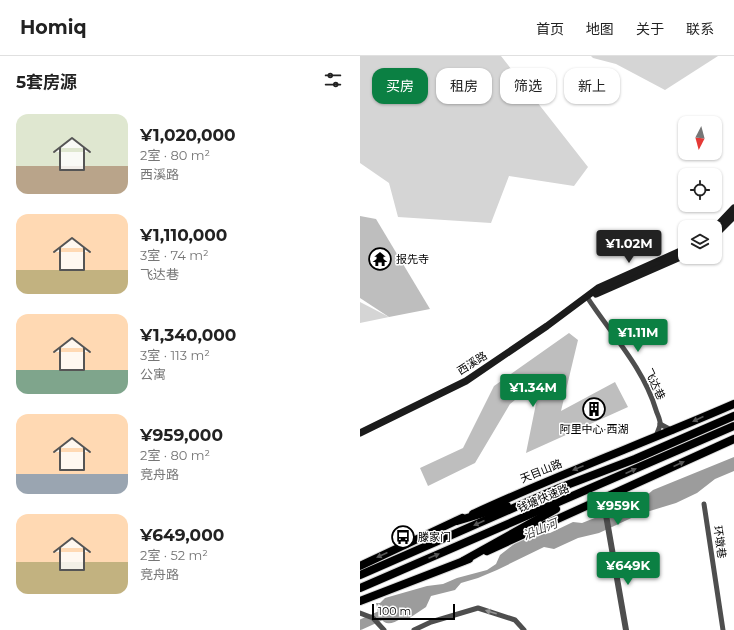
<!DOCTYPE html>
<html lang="zh">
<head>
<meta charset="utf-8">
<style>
	body { margin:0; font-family:Montserrat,"Noto Sans SC",sans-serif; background:#f2f2f2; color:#222; height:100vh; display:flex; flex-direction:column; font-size:15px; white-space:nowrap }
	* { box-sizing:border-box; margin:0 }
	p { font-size:13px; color:#767676 }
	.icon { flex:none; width:22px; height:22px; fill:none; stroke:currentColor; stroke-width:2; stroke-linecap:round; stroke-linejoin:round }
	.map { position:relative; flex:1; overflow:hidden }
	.side { display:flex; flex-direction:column; background:#fff; width:360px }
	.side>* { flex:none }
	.guide { position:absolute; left:12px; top:12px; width:302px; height:36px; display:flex; gap:8px }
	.needle { width:26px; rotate:186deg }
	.fabs { position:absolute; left:318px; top:60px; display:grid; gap:8px }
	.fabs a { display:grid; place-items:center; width:44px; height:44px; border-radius:8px; background:#fff; box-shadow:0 1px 3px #0004; font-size:20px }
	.scale { position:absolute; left:12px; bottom:10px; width:83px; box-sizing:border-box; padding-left:4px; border:2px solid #000; border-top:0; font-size:11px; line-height:14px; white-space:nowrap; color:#000; -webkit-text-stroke:3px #fff; paint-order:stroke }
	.price { position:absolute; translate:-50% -34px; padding:0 9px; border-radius:4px; background:#0b8043; color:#fff; font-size:13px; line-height:26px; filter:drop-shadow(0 1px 2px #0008) }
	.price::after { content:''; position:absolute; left:50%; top:24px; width:12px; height:9px; margin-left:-6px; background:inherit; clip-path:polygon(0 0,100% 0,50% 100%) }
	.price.current { background:#222; color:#fff }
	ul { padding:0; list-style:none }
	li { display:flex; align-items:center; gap:12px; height:100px; padding:0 16px }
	li span { display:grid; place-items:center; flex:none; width:112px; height:80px; border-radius:12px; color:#555 }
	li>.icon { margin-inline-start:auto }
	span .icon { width:48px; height:48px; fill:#fffc; stroke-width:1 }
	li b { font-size:17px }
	h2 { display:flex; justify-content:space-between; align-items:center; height:48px; padding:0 16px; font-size:17px }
	.chip { padding:0 14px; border-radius:12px; background:#fff; box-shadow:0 1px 3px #0004; font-size:14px; line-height:36px }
	.chip.current { background:#0b8043; color:#fff }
	header { display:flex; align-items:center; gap:24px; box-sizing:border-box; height:56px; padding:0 20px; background:#fff; border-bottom:1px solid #e0e0e0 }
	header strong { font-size:19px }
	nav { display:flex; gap:22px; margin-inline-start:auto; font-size:14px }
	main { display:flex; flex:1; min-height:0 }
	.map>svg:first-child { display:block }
	.green { fill:#d5d5d5 }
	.water { fill:#9c9c9c }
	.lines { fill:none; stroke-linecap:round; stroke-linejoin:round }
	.river { stroke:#9c9c9c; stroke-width:10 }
	.building { fill:#bebebe }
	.primary-casing { stroke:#dbdbdb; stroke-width:10 }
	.trunk-casing { stroke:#dbdbdb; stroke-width:10 }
	.minor { stroke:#4e4e4e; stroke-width:5 }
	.tertiary { stroke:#4e4e4e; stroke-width:6 }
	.secondary { stroke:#1b1b1b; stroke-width:7 }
	.primary { stroke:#000; stroke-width:8 }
	.trunk { stroke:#000; stroke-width:8 }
	.oneway { fill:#595959 }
	.oneway2 { fill:#959595 }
	.labels { text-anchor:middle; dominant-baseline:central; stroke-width:3; stroke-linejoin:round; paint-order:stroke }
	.poi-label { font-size:11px; fill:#000; stroke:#fff; text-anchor:start }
	.street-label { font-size:11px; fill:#000; stroke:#fff }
	.water-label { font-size:12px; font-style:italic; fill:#3d3d3d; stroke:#fff }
</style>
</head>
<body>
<header>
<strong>Homiq</strong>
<nav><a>首页</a><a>地图</a><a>关于</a><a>联系</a></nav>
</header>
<main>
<section class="side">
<h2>5套房源<svg class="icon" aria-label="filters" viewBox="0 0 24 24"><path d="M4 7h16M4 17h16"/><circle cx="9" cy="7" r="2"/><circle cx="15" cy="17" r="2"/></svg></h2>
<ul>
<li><span style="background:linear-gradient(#dfe7d0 65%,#b9a48a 0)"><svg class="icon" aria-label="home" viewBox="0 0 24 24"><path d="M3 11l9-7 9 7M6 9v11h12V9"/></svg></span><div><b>¥1,020,000</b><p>2室 · 80 m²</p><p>西溪路</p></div></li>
<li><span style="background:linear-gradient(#ffd9b3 70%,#c2b280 0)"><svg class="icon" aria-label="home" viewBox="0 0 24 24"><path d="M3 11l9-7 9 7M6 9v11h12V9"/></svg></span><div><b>¥1,110,000</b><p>3室 · 74 m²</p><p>飞达巷</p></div></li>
<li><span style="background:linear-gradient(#ffd9b3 70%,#7fa58c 0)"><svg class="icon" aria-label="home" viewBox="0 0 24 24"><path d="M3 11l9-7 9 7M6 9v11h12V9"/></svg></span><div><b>¥1,340,000</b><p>3室 · 113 m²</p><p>公寓</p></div></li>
<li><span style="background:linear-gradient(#ffd9b3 75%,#9aa5b1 0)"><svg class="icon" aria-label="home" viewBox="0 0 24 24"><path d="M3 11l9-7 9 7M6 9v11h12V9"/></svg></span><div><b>¥959,000</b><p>2室 · 80 m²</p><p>竞舟路</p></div></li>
<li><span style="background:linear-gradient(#ffd9b3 60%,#c2b280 0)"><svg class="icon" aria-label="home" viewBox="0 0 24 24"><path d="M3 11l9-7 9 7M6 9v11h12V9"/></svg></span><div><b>¥649,000</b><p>2室 · 52 m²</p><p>竞舟路</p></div></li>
</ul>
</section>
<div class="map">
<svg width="374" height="574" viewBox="0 0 374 574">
	<rect width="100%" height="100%" fill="#fff"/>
	<!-- green -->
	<g class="green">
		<polygon points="0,0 141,0 228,111 214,130 149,120 131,167 38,161 29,127 0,107"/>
		<polygon points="231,0 358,0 305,34 256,8 233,2"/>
		<polygon points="0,246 29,261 0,267"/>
	</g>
	<!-- water -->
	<path class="water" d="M374 401V415L355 423 337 437 316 447 280 458 239 477 218 482 194 493 184 491 137 514 118 522 101 527 95 534 71 540 66 551 48 563 42 562C24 574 19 564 16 547H20L25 542 67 530 83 528 97 522 127 514 136 508 140 499 158 485 174 479 190 477 213 466 222 467 255 454 270 451 280 445 293 434Z"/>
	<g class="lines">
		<!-- river -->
		<polyline class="river" points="0,569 31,555"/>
	</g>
	<!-- building -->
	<g class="building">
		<polygon points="0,160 16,163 70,253 29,261 0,242"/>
		<polygon points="209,277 218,284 201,355 255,326 268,351 166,397 181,323 150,348 115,407 68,430 60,412 103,392 134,330"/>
	</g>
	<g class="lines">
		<!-- primary casing -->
		<g class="primary-casing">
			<g id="primary">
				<path d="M113 458C199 418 287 386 374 348"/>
				<polyline points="127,495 374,383"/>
				<polyline points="0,510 102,462"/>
				<polyline points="0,545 109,503"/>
			</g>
		</g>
		<!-- trunk casing -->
		<g class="trunk-casing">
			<g id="trunk">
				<polyline points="97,465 147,450"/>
				<polyline points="103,505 196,453"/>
				<polyline points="0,519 199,432 275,403 374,360"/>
				<polyline points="0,532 374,370"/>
			</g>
		</g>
		<!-- minor -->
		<g class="minor">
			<path d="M227 241C251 278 283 311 296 354 297 358 301 364 300 369 299 373 297 377 296 381"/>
			<polyline points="300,368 313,375"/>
			<polyline points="344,448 363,574"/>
			<polyline points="0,557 13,562 24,574"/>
			<polyline points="54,574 71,566 118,552 155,564 164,574"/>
		</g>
		<!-- tertiary -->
		<polyline class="tertiary" points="243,442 266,574"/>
		<!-- secondary -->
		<g class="secondary">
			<polyline points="355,172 374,152"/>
			<polyline points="355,179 374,160"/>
			<polyline points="236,238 325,199"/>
			<polyline points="0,377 106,325 187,270 238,232 325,193"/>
		</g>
		<!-- primary -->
		<use href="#primary" class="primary"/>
		<!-- trunk -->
		<use href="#trunk" class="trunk"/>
	</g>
	<!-- one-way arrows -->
	<defs><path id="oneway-solid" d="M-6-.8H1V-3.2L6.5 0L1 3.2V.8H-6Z"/></defs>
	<g class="oneway">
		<use href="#oneway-solid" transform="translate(338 363) rotate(156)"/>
		<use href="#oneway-solid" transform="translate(319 408) rotate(-24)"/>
		<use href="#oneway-solid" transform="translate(218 412) rotate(158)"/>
		<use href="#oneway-solid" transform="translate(271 415) rotate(-24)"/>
		<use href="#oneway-solid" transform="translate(119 467) rotate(156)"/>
		<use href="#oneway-solid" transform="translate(22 499) rotate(155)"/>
		<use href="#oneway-solid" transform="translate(74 500) rotate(-23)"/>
	</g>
	<use class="oneway2" href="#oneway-solid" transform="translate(131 556) rotate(-162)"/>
	<!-- icons -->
	<defs>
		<g id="temple-ring" transform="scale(1.15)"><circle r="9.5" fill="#fff" stroke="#000" stroke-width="1.5"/><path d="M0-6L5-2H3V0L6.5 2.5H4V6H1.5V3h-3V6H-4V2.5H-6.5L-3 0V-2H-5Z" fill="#000"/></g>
		<g id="building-ring" transform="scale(1.15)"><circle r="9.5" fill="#fff" stroke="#000" stroke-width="1.5"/><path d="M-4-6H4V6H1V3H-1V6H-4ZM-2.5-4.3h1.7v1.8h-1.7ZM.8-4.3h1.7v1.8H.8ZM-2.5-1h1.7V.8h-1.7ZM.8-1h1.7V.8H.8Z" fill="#000"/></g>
		<g id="bus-ring" transform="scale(1.15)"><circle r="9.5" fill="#fff" stroke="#000" stroke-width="1.5"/><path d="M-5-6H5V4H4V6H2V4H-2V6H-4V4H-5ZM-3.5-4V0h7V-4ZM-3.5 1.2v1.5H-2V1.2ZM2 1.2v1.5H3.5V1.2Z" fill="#000"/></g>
	</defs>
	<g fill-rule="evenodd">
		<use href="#temple-ring" x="20" y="203"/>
		<use href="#building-ring" x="234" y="353"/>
		<use href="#bus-ring" x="43" y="481"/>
	</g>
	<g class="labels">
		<!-- poi labels -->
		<g class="poi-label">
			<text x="36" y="203">报先寺</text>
			<text x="234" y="373" text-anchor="middle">阿里中心·西湖</text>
			<text x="58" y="481">滕家门</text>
		</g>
		<!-- street labels -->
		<g class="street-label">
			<text transform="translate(112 307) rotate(-32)">西溪路</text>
			<text transform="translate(295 328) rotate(65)">飞达巷</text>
			<text transform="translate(181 415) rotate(-22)">天目山路</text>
			<text transform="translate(183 442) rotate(-23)">钱塘快速路</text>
			<text transform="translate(360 486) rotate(82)">环墩巷</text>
		</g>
		<!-- water labels -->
		<g class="water-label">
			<text transform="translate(180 473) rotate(-22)">沿山河</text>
		</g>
	</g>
</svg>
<div class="fabs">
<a><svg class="needle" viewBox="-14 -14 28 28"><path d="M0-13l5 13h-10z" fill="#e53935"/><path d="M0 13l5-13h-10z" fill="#767676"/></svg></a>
<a><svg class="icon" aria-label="locate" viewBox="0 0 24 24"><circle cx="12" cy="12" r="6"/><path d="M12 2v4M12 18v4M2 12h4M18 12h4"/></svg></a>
<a><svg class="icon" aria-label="layers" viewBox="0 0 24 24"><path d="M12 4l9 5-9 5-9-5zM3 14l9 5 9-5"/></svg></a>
</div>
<div class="scale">100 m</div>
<b class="price current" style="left:269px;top:208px">¥1.02M</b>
<b class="price" style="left:278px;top:297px">¥1.11M</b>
<b class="price" style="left:173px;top:352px">¥1.34M</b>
<b class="price" style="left:258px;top:470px">¥959K</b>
<b class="price" style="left:268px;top:530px">¥649K</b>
<div class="guide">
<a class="chip current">买房</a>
<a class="chip">租房</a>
<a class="chip">筛选</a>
<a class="chip">新上</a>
</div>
</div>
</main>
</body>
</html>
